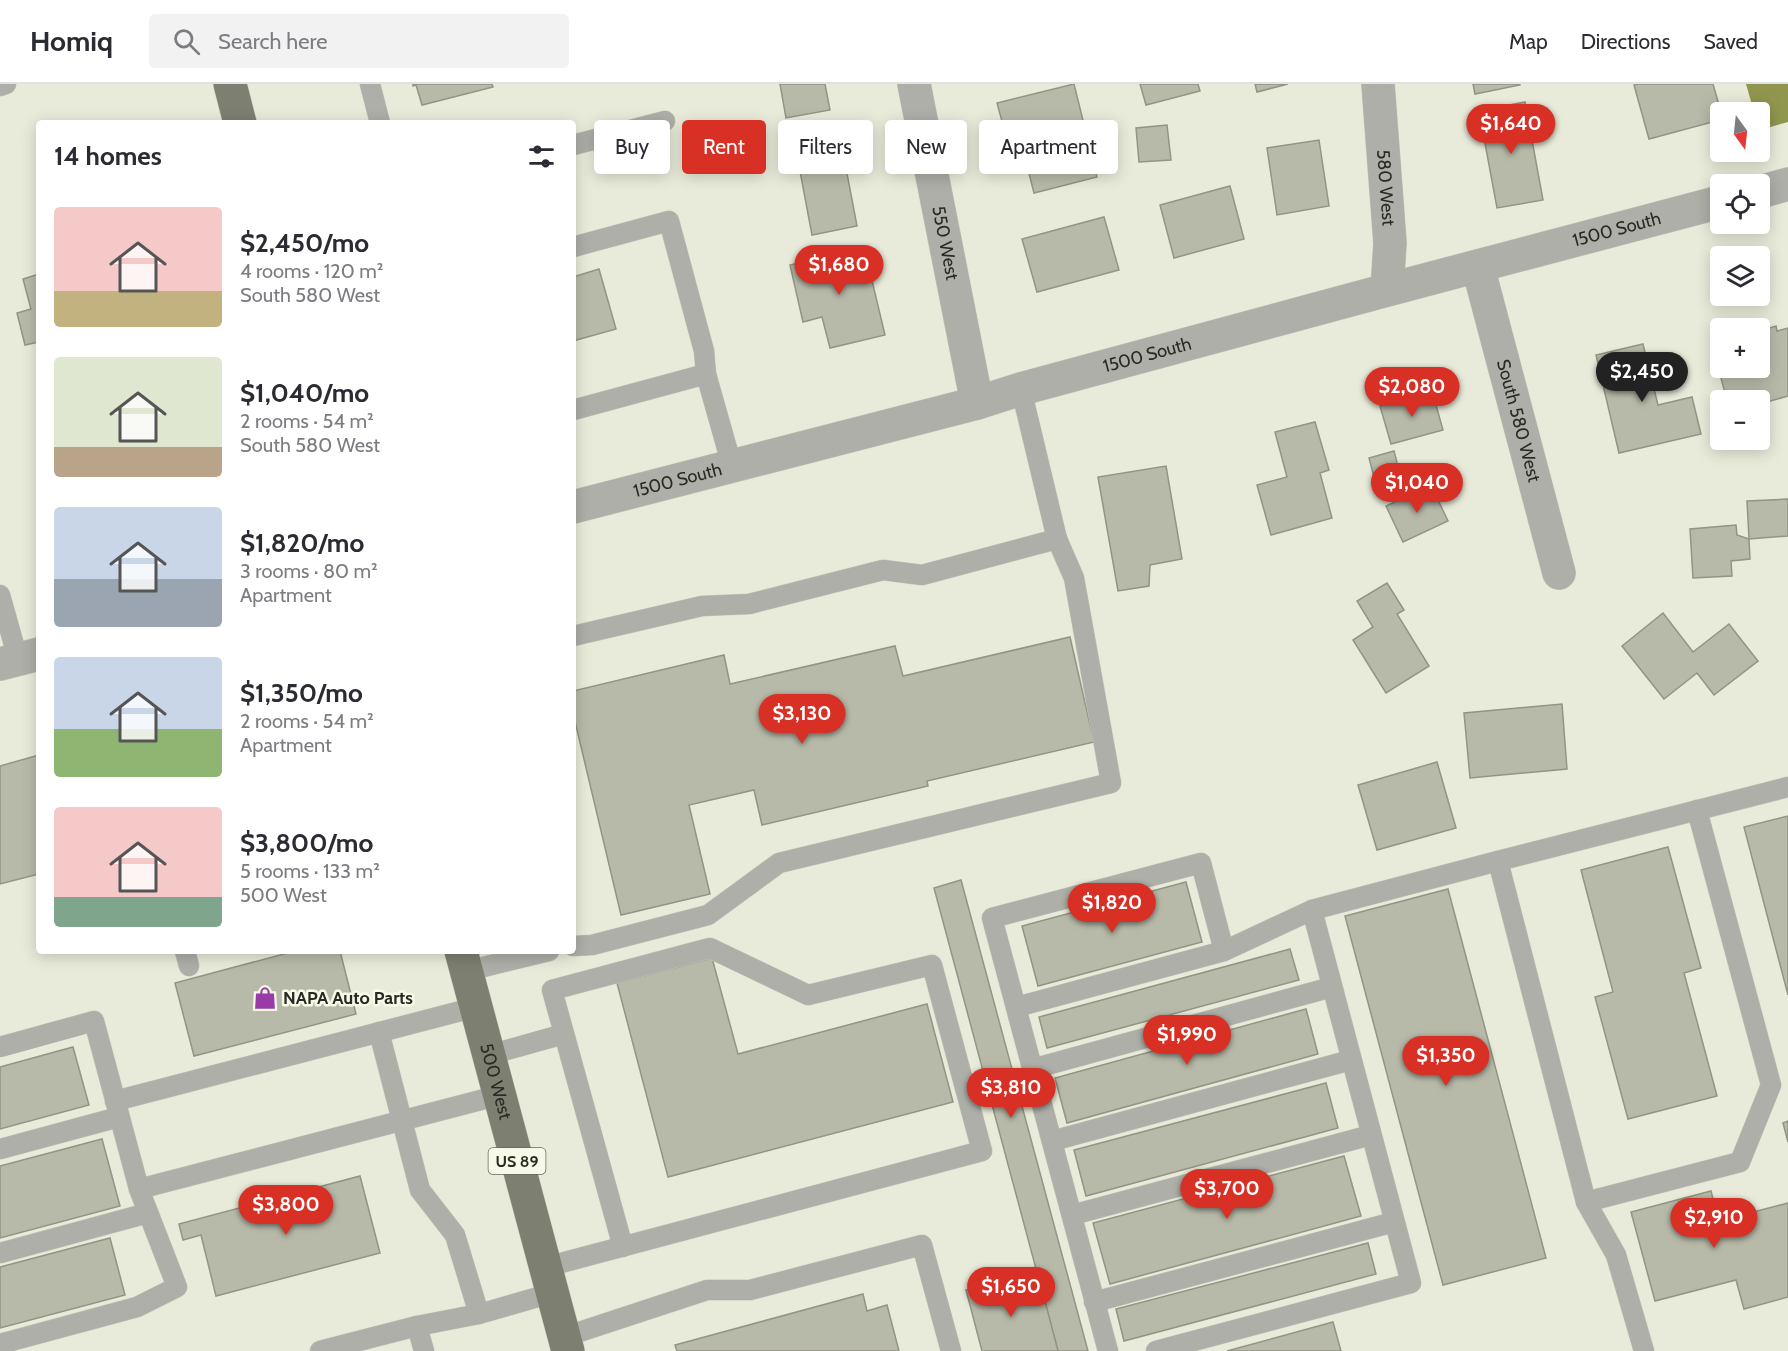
<!DOCTYPE html>
<html lang="en">
<head>
<meta charset="utf-8">
<style>
	body { margin:0; font-family:Cabin,sans-serif; background:#f2f2f3; color:#2b2b33; height:100vh; display:flex; flex-direction:column; font-size:22px; white-space:nowrap }
	* { box-sizing:border-box; margin:0 }
	p { font-size:20px; color:#7c7c81 }
	.icon { flex:none; width:33px; height:33px; fill:none; stroke:currentColor; stroke-width:2; stroke-linecap:round; stroke-linejoin:round }
	.map { position:relative; flex:1; overflow:hidden }
	.details { position:absolute; left:36px; top:36px; width:540px; height:834px; display:flex; flex-direction:column; background:#fff; border-radius:6px; box-shadow:0 3px 15px #0003 }
	.details>* { flex:none }
	.guide { position:absolute; left:594px; top:36px; width:570px; height:54px; display:flex; gap:12px }
	.needle { width:39px; rotate:165deg }
	.tools { position:absolute; left:1710px; top:18px; display:grid; gap:12px }
	.tools a { display:grid; place-items:center; width:60px; height:60px; border-radius:6px; background:#fff; box-shadow:0 3px 15px #0003; font-size:30px }
	.price { position:absolute; translate:-50% -51px; padding:0 14px; border-radius:21px; background:#d93025; color:#fff; font-size:20px; line-height:39px; filter:drop-shadow(0 2px 3px #0008) }
	.price::after { content:''; position:absolute; left:50%; top:36px; width:18px; height:14px; margin-left:-9px; background:inherit; clip-path:polygon(0 0,100% 0,50% 100%) }
	.price.active { background:#222; color:#fff }
	ul { padding:0; list-style:none }
	li { display:flex; align-items:center; gap:18px; height:150px; padding:0 18px }
	li span { display:grid; place-items:center; flex:none; width:168px; height:120px; border-radius:6px; color:#555 }
	li>.icon { margin-inline-start:auto }
	span .icon { width:72px; height:72px; fill:#fffc; stroke-width:1 }
	li b { font-size:26px }
	h2 { display:flex; justify-content:space-between; align-items:center; height:72px; padding:0 18px; font-size:26px }
	.tag { padding:0 21px; border-radius:6px; background:#fff; box-shadow:0 3px 15px #0003; font-size:21px; line-height:54px }
	.tag.active { background:#d93025; color:#fff }
	header { display:flex; align-items:center; gap:36px; box-sizing:border-box; height:84px; padding:0 30px; background:#fff; border-bottom:2px solid #e1e1e2 }
	header strong { font-size:28px }
	nav { display:flex; gap:33px; margin-inline-start:auto; font-size:21px }
	.search { width:420px; height:54px; background:#f2f2f3; display:flex; align-items:center; gap:15px; box-sizing:border-box; padding:0 21px; border-radius:6px; color:#7c7c81; font-size:22px }
	.map>svg:first-child { display:block }
	.water { fill:#91964f }
	.building { fill:#b8baa9; stroke:#929484; stroke-width:1.5 }
	.lines { fill:none; stroke-linecap:round; stroke-linejoin:round }
	.service-casing { stroke:#c6c8b9; stroke-width:21 }
	.minor-casing { stroke:#c6c8b9; stroke-width:34 }
	.tertiary-casing { stroke:#c6c8b9; stroke-width:34 }
	.primary-casing { stroke:#c6c8b9; stroke-width:34 }
	.service { stroke:#aeafa8; stroke-width:20 }
	.minor { stroke:#aeafa8; stroke-width:33 }
	.tertiary { stroke:#aeafa8; stroke-width:33 }
	.primary { stroke:#7d7f71; stroke-width:33 }
	.labels { text-anchor:middle; dominant-baseline:central; stroke-width:5; stroke-linejoin:round; paint-order:stroke }
	.shield { fill:#f6f9e7; stroke:#66685e; stroke-width:1.5 }
	.shield-label { font-size:16px; font-weight:bold; fill:#292a23 }
	.street-label { font-size:18px; fill:#292a23; stroke:#f6f9e7 }
	.poi-label { font-size:18px; font-weight:bold; fill:#292a23; stroke:#f6f9e7; text-anchor:start }
</style>
</head>
<body>
<header>
<strong>Homiq</strong>
<div class="search"><svg class="icon" aria-label="search" viewBox="0 0 24 24"><circle cx="10" cy="10" r="6"/><path d="M15 15l6 6"/></svg>Search here</div>
<nav><a>Map</a><a>Directions</a><a>Saved</a></nav>
</header>
<div class="map">
<svg width="1788" height="1267" viewBox="0 0 1788 1267">
	<rect width="100%" height="100%" fill="#e9ebda"/>
	<!-- water -->
	<polygon class="water" points="1746,0 1788,0 1788,38 1760,46 1760,28 1754,28"/>
	<!-- building -->
	<g class="building">
		<polygon points="413,0 492,0 493,3 422,21 416,1 413,2"/>
		<polygon points="780,0 825,0 830,26 786,34"/>
		<polygon points="1074,0 1097,93 1034,109 1020,54 1007,56 997,19"/>
		<polygon points="1140,0 1198,0 1200,7 1146,21"/>
		<polygon points="1255,0 1288,0 1257,8"/>
		<polygon points="1473,0 1520,0 1520,1 1475,10"/>
		<polygon points="1638,0 1713,0 1721,28 1720,36 1649,55 1634,1"/>
		<polygon points="1525,18 1543,116 1497,124 1479,27"/>
		<polygon points="1167,41 1171,76 1139,78 1136,44"/>
		<polygon points="1319,56 1329,122 1277,131 1267,64"/>
		<polygon points="841,58 857,142 812,151 796,66"/>
		<polygon points="1230,102 1244,155 1174,174 1160,121"/>
		<polygon points="1104,133 1119,186 1037,208 1022,155"/>
		<polygon points="864,163 885,251 830,264 822,233 803,238 790,181"/>
		<polygon points="599,185 616,245 573,257 573,193"/>
		<polygon points="39,190 39,258 25,261 17,229 31,225 23,195"/>
		<polygon points="1776,242 1777,247 1788,244 1788,312 1760,320 1760,316 1727,316 1713,265 1720,263 1720,284 1760,284 1760,247"/>
		<polygon points="1643,260 1658,321 1692,313 1701,350 1619,369 1596,271"/>
		<polygon points="1432,307 1443,346 1391,360 1380,322"/>
		<polygon points="1315,338 1329,386 1320,389 1332,434 1271,451 1257,401 1287,393 1275,348"/>
		<polygon points="1394,367 1404,406 1379,412 1369,374"/>
		<polygon points="1166,382 1182,475 1150,481 1149,502 1118,507 1098,393"/>
		<polygon points="1431,401 1448,437 1403,458 1386,422"/>
		<polygon points="1788,415 1788,452 1749,455 1747,417"/>
		<polygon points="1736,441 1737,451 1749,455 1750,475 1731,477 1732,492 1693,494 1690,445"/>
		<polygon points="1387,499 1404,526 1397,530 1429,582 1386,609 1353,556 1373,543 1357,517"/>
		<polygon points="1663,529 1693,568 1729,540 1758,577 1714,611 1697,589 1664,615 1622,562"/>
		<polygon points="1070,553 1094,658 927,697 928,702 762,741 754,706 689,721 710,810 621,831 573,629 573,607 724,571 730,600 895,562 903,592"/>
		<polygon points="1562,620 1567,685 1470,694 1464,629"/>
		<polygon points="39,671 39,790 0,800 0,682"/>
		<polygon points="1437,678 1456,744 1377,766 1358,701"/>
		<polygon points="1788,732 1788,911 1744,743"/>
		<polygon points="1668,763 1701,884 1684,889 1717,1012 1628,1035 1595,913 1613,908 1581,786"/>
		<polygon points="961,796 1088,1267 1058,1267 934,804"/>
		<polygon points="1186,798 1202,858 1038,902 1022,842"/>
		<polygon points="1448,805 1546,1174 1443,1201 1345,832"/>
		<polygon points="1290,865 1299,896 1047,964 1039,933"/>
		<polygon points="295,867 340,867 356,930 194,972 175,899"/>
		<polygon points="712,874 738,970 927,920 953,1018 668,1093 617,899"/>
		<polygon points="1306,925 1318,970 1067,1039 1055,994"/>
		<polygon points="73,963 89,1021 0,1045 0,983"/>
		<polygon points="1326,999 1338,1044 1086,1112 1074,1066"/>
		<polygon points="1788,1037 1788,1058 1783,1039"/>
		<polygon points="102,1055 120,1122 0,1154 0,1082"/>
		<polygon points="1344,1072 1361,1132 1110,1200 1093,1139"/>
		<polygon points="360,1092 380,1169 216,1212 201,1151 183,1156 179,1140"/>
		<polygon points="1711,1107 1719,1137 1788,1119 1788,1213 1744,1225 1736,1196 1655,1217 1631,1128"/>
		<polygon points="110,1154 125,1211 0,1244 0,1183"/>
		<polygon points="1368,1159 1376,1190 1124,1257 1116,1225"/>
		<polygon points="1015,1193 1019,1208 1041,1202 1058,1267 982,1267 966,1206"/>
		<polygon points="863,1210 867,1227 887,1221 899,1267 677,1267 675,1261"/>
		<polygon points="1333,1238 1341,1267 1227,1267"/>
	</g>
	<g class="lines">
		<!-- service casing -->
		<g class="service-casing">
			<g id="service">
				<polyline points="370,0 380,39"/>
				<polyline points="0,2 6,0"/>
				<polyline points="573,61 665,37"/>
				<polyline points="573,163 669,137 704,267 706,290 732,382"/>
				<polyline points="573,326 706,290"/>
				<polyline points="0,511 18,575"/>
				<polyline points="573,552 702,522 749,520 883,486 922,491 1057,455 1021,305"/>
				<polyline points="573,862 592,861 708,831 779,779 1111,699 1074,494 1057,455"/>
				<polyline points="185,867 189,882"/>
				<polyline points="467,887 549,867"/>
				<polyline points="1016,923 1224,867 1312,826 1498,777"/>
				<polyline points="379,948 420,1106 455,1151 479,1230"/>
				<polyline points="0,963 94,937 139,1105 177,1203 137,1223 0,1260"/>
				<polyline points="489,971 564,950"/>
				<polyline points="1032,985 1332,903"/>
				<polyline points="115,1017 476,923"/>
				<polyline points="1052,1057 1351,976"/>
				<polyline points="0,1065 119,1033"/>
				<polyline points="139,1105 500,1011"/>
				<polyline points="1586,1118 1740,1078 1771,1001 1697,726"/>
				<polyline points="1072,1131 1371,1051"/>
				<polyline points="0,1169 148,1129"/>
				<polyline points="546,1183 982,1067 932,881 808,911 710,864 552,906 623,1163"/>
				<polyline points="1094,1218 1394,1138"/>
				<polyline points="417,1242 424,1267"/>
				<polyline points="564,1253 707,1206 750,1206 922,1161 951,1267"/>
				<polyline points="320,1267 417,1242 479,1230 552,1209"/>
				<polyline points="1108,1267 992,834 1201,779 1224,867"/>
				<polyline points="1156,1267 1411,1199 1312,826"/>
				<polyline points="1644,1267 1616,1171 1586,1118 1498,777 1788,703"/>
			</g>
		</g>
		<!-- minor casing -->
		<g class="minor-casing">
			<g id="minor">
				<path id="s1" d="M914 0 977 319"/>
				<path id="s2" d="M1378 0 1390 159 1387 206"/>
				<path id="s3" d="M1478 183 1559 489"/>
			</g>
		</g>
		<!-- tertiary casing -->
		<g class="tertiary-casing">
			<g id="tertiary">
				<polyline points="1760,108 1788,100"/>
				<path id="s4" d="M573 423 977 319 1021 305 1387 206 1720 118"/>
				<polyline points="0,580 39,570"/>
			</g>
		</g>
		<!-- primary casing -->
		<g class="primary-casing">
			<g id="primary">
				<polyline points="230,0 240,39"/>
				<path id="s5" d="M461 867 568 1267"/>
			</g>
		</g>
		<!-- service -->
		<use href="#service" class="service"/>
		<!-- minor -->
		<use href="#minor" class="minor"/>
		<!-- tertiary -->
		<use href="#tertiary" class="tertiary"/>
		<!-- primary -->
		<use href="#primary" class="primary"/>
	</g>
	<!-- icons -->
	<defs>
		<g id="shop-bare" transform="scale(1.8)"><path d="M-5-2.5h2.3a2.7 3.5 0 0 1 5.4 0H5L5.5 6h-11ZM-1.5-2.5h3a1.5 2.3 0 0 0-3 0Z" fill="#983ba6" stroke="#f6f9e7" stroke-width="2.5" paint-order="stroke"/></g>
	</defs>
	<g fill-rule="evenodd">
		<use href="#shop-bare" x="265" y="914"/>
	</g>
	<g class="labels">
		<!-- shield labels -->
		<rect class="shield" x="488.5" y="1064" width="57" height="26" rx="4.5"/>
		<g class="shield-label">
			<text x="517" y="1077">US 89</text>
		</g>
		<!-- street labels -->
		<g class="street-label">
			<text stroke="none"><textPath href="#s2" startOffset="104">580 West</textPath></text>
			<text stroke="none"><textPath href="#s4" startOffset="1080">1500 South</textPath></text>
			<text stroke="none"><textPath href="#s1" startOffset="162">550 West</textPath></text>
			<text stroke="none"><textPath href="#s4" startOffset="594">1500 South</textPath></text>
			<text stroke="none"><textPath href="#s3" startOffset="159">South 580 West</textPath></text>
			<text stroke="none"><textPath href="#s4" startOffset="108">1500 South</textPath></text>
			<text stroke="none"><textPath href="#s5" startOffset="135">500 West</textPath></text>
		</g>
		<!-- poi labels -->
		<g class="poi-label">
			<text x="283" y="914">NAPA Auto Parts</text>
		</g>
	</g>
</svg>
<div class="tools">
<a><svg class="needle" viewBox="-14 -14 28 28"><path d="M0-13l5 13h-10z" fill="#e53935"/><path d="M0 13l5-13h-10z" fill="#7c7c81"/></svg></a>
<a><svg class="icon" aria-label="locate" viewBox="0 0 24 24"><circle cx="12" cy="12" r="6"/><path d="M12 2v4M12 18v4M2 12h4M18 12h4"/></svg></a>
<a><svg class="icon" aria-label="layers" viewBox="0 0 24 24"><path d="M12 4l9 5-9 5-9-5zM3 14l9 5 9-5"/></svg></a>
<a>+</a>
<a>−</a>
</div>
<b class="price" style="left:1511px;top:71px">$1,640</b>
<b class="price" style="left:839px;top:212px">$1,680</b>
<b class="price active" style="left:1642px;top:319px">$2,450</b>
<b class="price" style="left:1412px;top:334px">$2,080</b>
<b class="price" style="left:1417px;top:430px">$1,040</b>
<b class="price" style="left:802px;top:661px">$3,130</b>
<b class="price" style="left:1112px;top:850px">$1,820</b>
<b class="price" style="left:1187px;top:982px">$1,990</b>
<b class="price" style="left:1446px;top:1003px">$1,350</b>
<b class="price" style="left:1011px;top:1035px">$3,810</b>
<b class="price" style="left:1227px;top:1136px">$3,700</b>
<b class="price" style="left:286px;top:1152px">$3,800</b>
<b class="price" style="left:1714px;top:1165px">$2,910</b>
<b class="price" style="left:1011px;top:1234px">$1,650</b>
<div class="guide">
<a class="tag">Buy</a>
<a class="tag active">Rent</a>
<a class="tag">Filters</a>
<a class="tag">New</a>
<a class="tag">Apartment</a>
</div>
<section class="details">
<h2>14 homes<svg class="icon" aria-label="filters" viewBox="0 0 24 24"><path d="M4 7h16M4 17h16"/><circle cx="9" cy="7" r="2"/><circle cx="15" cy="17" r="2"/></svg></h2>
<ul>
<li><span style="background:linear-gradient(#f6c9c9 70%,#c2b280 0)"><svg class="icon" aria-label="home" viewBox="0 0 24 24"><path d="M3 11l9-7 9 7M6 9v11h12V9"/></svg></span><div><b>$2,450/mo</b><p>4 rooms · 120 m²</p><p>South 580 West</p></div></li>
<li><span style="background:linear-gradient(#dfe7d0 75%,#b9a48a 0)"><svg class="icon" aria-label="home" viewBox="0 0 24 24"><path d="M3 11l9-7 9 7M6 9v11h12V9"/></svg></span><div><b>$1,040/mo</b><p>2 rooms · 54 m²</p><p>South 580 West</p></div></li>
<li><span style="background:linear-gradient(#c9d6e8 60%,#9aa5b1 0)"><svg class="icon" aria-label="home" viewBox="0 0 24 24"><path d="M3 11l9-7 9 7M6 9v11h12V9"/></svg></span><div><b>$1,820/mo</b><p>3 rooms · 80 m²</p><p>Apartment</p></div></li>
<li><span style="background:linear-gradient(#c9d6e8 60%,#8fb573 0)"><svg class="icon" aria-label="home" viewBox="0 0 24 24"><path d="M3 11l9-7 9 7M6 9v11h12V9"/></svg></span><div><b>$1,350/mo</b><p>2 rooms · 54 m²</p><p>Apartment</p></div></li>
<li><span style="background:linear-gradient(#f6c9c9 75%,#7fa58c 0)"><svg class="icon" aria-label="home" viewBox="0 0 24 24"><path d="M3 11l9-7 9 7M6 9v11h12V9"/></svg></span><div><b>$3,800/mo</b><p>5 rooms · 133 m²</p><p>500 West</p></div></li>
</ul>
</section>
</div>
</body>
</html>
